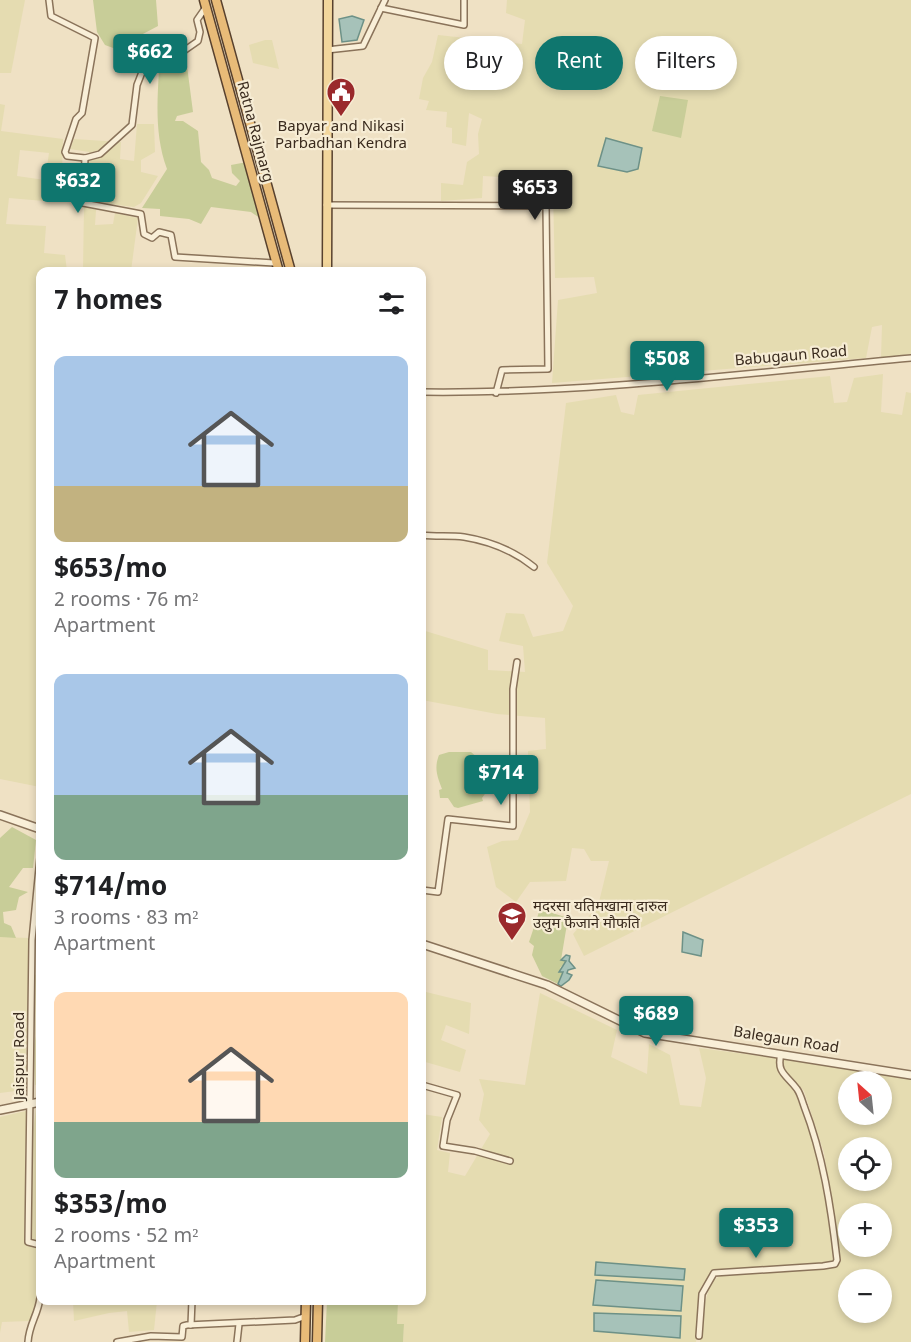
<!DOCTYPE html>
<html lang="en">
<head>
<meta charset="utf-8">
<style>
	body { margin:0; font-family:Georgia,"Noto Sans Devanagari",serif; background:#f6f6f6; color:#202124; height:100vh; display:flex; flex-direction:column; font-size:22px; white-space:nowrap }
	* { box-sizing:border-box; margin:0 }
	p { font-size:20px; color:#757577 }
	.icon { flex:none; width:33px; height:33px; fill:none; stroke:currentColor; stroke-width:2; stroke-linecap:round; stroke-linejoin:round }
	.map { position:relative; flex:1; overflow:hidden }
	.drawer { position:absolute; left:36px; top:267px; width:390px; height:1038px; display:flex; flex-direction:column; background:#fff; border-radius:12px; box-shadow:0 3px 9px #0003 }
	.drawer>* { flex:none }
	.top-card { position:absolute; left:444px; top:36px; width:376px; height:54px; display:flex; gap:12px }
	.needle { width:39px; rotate:333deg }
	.buttons { position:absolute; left:838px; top:1071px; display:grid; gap:12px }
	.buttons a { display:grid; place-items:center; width:54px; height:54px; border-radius:50%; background:#fff; box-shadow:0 3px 9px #0003; font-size:30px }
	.price { position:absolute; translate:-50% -51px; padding:0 14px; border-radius:6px; background:#0f766e; color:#fff; font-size:20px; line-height:39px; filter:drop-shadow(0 2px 3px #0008) }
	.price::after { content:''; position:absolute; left:50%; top:36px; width:18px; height:14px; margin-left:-9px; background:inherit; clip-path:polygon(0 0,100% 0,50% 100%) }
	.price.current { background:#222; color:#fff }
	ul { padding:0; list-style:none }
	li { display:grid; align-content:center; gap:12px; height:318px; padding:0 18px }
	li span { display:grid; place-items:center; height:186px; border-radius:12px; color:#555 }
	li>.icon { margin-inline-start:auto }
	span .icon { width:108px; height:108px; fill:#fffc; stroke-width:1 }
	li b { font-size:26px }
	h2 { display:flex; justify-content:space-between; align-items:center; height:72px; padding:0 18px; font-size:26px }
	.tag { padding:0 21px; border-radius:27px; background:#fff; box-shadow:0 3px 9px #0003; font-size:21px; line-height:54px }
	.tag.current { background:#0f766e; color:#fff }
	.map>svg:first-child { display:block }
	.farmland { fill:#e5dcb1; fill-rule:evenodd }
	.green { fill:#c8cd98 }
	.water { fill:#a6c2b9; stroke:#6d9187; stroke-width:1.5 }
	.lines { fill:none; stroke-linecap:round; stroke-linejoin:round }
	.minor-casing { stroke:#8a735a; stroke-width:8 }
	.tertiary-casing { stroke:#8a735a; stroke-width:10 }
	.primary-casing { stroke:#58412e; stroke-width:11 }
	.trunk-casing { stroke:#58412e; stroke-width:11 }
	.minor { stroke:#f9efd8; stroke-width:5 }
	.tertiary { stroke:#f9efd8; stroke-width:7 }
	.primary { stroke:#f2d69c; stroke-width:8 }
	.trunk { stroke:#e8bb78; stroke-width:8 }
	.labels { text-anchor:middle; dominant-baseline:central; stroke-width:4.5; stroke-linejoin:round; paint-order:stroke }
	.poi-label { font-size:15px; fill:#3a2b1e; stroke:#f6ecd4 }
	.street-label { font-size:15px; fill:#3a2b1e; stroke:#f6ecd4 }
</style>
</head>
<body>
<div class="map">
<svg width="911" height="1342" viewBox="0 0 911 1342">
	<rect width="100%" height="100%" fill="#efe1c4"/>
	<!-- farmland -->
	<g class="farmland">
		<polygon points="0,0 25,0 11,73 0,73"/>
		<polygon points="507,0 911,0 911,354 881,358 882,325 872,327 866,358 552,383 558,300 597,293 594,277 555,278 553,191 517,199 518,178 483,176 482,198 441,201 441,183 463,185 467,162 479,154 478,134 482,119 469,113 466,146 452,143 452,128 446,127 447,112 426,110 429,101 419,99 423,78 432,62 438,35 522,44 525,20 506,13"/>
		<polygon points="265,40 272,40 279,69 253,63 249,45"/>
		<polygon points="0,104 5,105 1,131 63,139 62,171 46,173 49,153 20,150 17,176 45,180 44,201 9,198 6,224 46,226 44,253 65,255 67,271 40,272 40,787 0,779"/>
		<polygon points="137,124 154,124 155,152 141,160 141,172 158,176 141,203 134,207 86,201 89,152 70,149 74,139 121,142 120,159 134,161"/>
		<polygon points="84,206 96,210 95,225 113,224 115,213 138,218 131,271 83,271"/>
		<polygon points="883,374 881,412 902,415 906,392 911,393 911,794 584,956 573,934 598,906 609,861 591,861 584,849 572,848 566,881 530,882 516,902 496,887 487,847 502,841 518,840 530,812 528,751 546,749 545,718 497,714 422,700 422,630 488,650 488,670 525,672 523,646 499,641 506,613 524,614 533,637 563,631 573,606 547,563 566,403 616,395 621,412 634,415 638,395 830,376 834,403 847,402 854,378"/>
		<polygon points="0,937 29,938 30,1020 26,1047 27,1081 23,1090 0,1093"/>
		<polygon points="40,974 40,1084 35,1085 33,1050 36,1036 35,975"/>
		<polygon points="422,991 471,1003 469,1034 446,1025 441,1040 466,1050 460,1072 422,1061"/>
		<polygon points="540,993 617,1030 611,1057 647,1074 649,1044 670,1055 680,1105 701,1107 706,1078 699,1048 776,1058 778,1073 794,1090 813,1138 830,1222 833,1262 713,1271 701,1287 696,1342 403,1342 404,1324 397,1324 397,1301 422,1300 422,1114 442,1117 437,1150 450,1153 448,1172 465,1176 490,1134 479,1120 484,1094 479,1079 525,1085"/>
		<path d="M782 1059 911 1079V1342H700L702 1313 711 1282 723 1274 835 1267 840 1262 824 1153 804 1091 785 1070 781 1063ZM849 1082H882V1114H849ZM849 1148H882V1180H849ZM849 1214H882V1246H849ZM849 1280H882V1312H849Z"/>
		<polygon points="40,1109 40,1242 33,1241 31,1236 31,1143 36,1110"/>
		<polygon points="30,1110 25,1153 26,1241 27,1246 39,1249 40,1255 36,1311 29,1321 2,1322 0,1333 0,1117"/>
		<polygon points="73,1301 157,1301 154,1330 129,1332 127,1311 109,1313 74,1321"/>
	</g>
	<!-- green -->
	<g class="green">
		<polygon points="93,0 156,0 158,26 141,35 144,53 135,56 105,45 97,32"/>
		<path d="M187 66 193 112 177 116 175 121H183L198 131 201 162 209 170 212 178 236 186 240 181 232 173 231 165 247 162 261 219 251 212 211 207 201 224 189 219 160 216V209L142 208 167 169C155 137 157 104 159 70Z"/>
		<polygon points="660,96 688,100 681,138 652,131"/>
		<path d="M449 752H471L480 760 479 765 489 772 494 781 482 798 483 801 458 808 454 807 448 798H440L439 790 442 789C437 776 434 768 439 755Z"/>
		<polygon points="12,827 36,840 33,868 23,868 9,887 28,892 19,897 16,910 3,912 4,923 11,926 16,938 0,937 0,838"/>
		<polygon points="540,909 568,918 561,960 566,961 560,968 563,972 558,984 542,976 532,955 534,946 529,942"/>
		<polygon points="327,1301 398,1301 397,1324 404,1324 403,1342 325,1342"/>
	</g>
	<!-- water -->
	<g class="water">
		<polygon points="352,16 364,20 357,40 342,42 339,19"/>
		<polygon points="606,138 642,148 638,169 627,172 598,166"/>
		<polygon points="683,932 703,940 701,956 682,952"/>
		<polygon points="566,955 570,956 569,961 575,968 568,970 567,973 572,975 569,980 561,986 558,984 563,972 559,972 566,961 561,960"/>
		<polygon points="596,1262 685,1269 684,1280 595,1275"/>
		<polygon points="596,1280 683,1286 681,1311 593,1305"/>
		<polygon points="594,1313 681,1316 680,1338 594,1331"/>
	</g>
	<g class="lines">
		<!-- minor casing -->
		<g class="minor-casing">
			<g id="minor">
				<polyline points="49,0 51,16 95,38 82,113 76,119 65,152 67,156 85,158 83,203 141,214 144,234 152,238 159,232 171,235 175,257 274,263 275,259"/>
				<polyline points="381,8 464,25 464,0"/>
				<polyline points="327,50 363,46 385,0"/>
				<polyline points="85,158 100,154 132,125 137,85 146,62 175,57 198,41 200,32 197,20 206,7"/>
				<polyline points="326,205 546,206 548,369 502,370 496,393"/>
				<path d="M422 392C585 394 748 373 911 358"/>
				<path d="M422 535C436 537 450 535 464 537 489 541 514 551 534 567"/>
				<polyline points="40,858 32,940 28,1242 40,1245"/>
				<polyline points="422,890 438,892 448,819 513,826 513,689 517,662"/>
				<polyline points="422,1085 457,1095 447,1120 443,1146 475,1151 510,1161"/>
				<polyline points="191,1325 192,1300"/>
				<path d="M699 1336 702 1294 714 1273 823 1266 835 1264 837 1260C831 1207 823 1155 804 1106 802 1100 800 1093 797 1089 787 1075 776 1073 781 1054"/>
				<path d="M28 1342C29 1324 38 1315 40 1298"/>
				<polyline points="117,1342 151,1336 182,1337 183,1326 187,1325 295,1320 306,1316"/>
				<polyline points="237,1342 239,1324"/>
			</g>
		</g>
		<!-- tertiary casing -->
		<g class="tertiary-casing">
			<g id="tertiary">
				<polyline points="0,815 40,829"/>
				<polyline points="422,944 547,985 645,1033 911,1075"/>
				<polyline points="0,1110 40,1102"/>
			</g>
		</g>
		<!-- primary casing -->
		<g class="primary-casing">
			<polyline id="primary" points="327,272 328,0"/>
		</g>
		<!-- trunk casing -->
		<g class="trunk-casing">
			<g id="trunk">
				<polyline points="204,0 279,272"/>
				<polyline points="216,0 291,272"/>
				<polyline points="305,1342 306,1300"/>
				<polyline points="317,1342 318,1300"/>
			</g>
		</g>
		<!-- minor -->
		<use href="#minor" class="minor"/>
		<!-- tertiary -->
		<use href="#tertiary" class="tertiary"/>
		<!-- primary -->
		<use href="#primary" class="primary"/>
		<!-- trunk -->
		<use href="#trunk" class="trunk"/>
	</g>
	<!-- icons -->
	<defs>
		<g id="civic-pin" transform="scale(1.5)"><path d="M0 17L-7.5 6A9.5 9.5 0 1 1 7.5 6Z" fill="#9a292c" stroke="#f6ecd4"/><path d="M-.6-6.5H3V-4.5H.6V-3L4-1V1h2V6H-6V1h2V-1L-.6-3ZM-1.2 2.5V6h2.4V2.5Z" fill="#fff"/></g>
		<g id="school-pin" transform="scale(1.5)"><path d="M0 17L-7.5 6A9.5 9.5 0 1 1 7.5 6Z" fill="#9a292c" stroke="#f6ecd4"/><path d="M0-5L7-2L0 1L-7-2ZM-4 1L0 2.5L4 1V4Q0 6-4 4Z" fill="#fff"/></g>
	</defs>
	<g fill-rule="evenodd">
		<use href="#civic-pin" x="341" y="92"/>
		<use href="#school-pin" x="512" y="916"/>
	</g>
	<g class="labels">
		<!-- poi labels -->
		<g class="poi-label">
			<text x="341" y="127">Bapyar and Nikasi<tspan x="341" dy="17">Parbadhan Kendra</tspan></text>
			<text x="533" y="907" text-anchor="start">मदरसा यतिमखाना दारुल<tspan x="533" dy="17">उलुम फैजाने माैफति</tspan></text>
		</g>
		<!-- street labels -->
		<g class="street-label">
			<text transform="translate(254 132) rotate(75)">Ratna Rajmarg</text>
			<text transform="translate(791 357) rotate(-5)">Babugaun Road</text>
			<text transform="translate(786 1041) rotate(9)">Balegaun Road</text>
			<text transform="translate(20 1056) rotate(-90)">Jaispur Road</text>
		</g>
	</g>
</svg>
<div class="buttons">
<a><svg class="needle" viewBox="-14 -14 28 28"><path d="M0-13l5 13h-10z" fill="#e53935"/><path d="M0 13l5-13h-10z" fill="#757577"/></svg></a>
<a><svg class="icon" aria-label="locate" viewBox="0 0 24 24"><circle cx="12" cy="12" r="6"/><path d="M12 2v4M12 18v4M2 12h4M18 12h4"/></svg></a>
<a>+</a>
<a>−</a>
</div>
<b class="price" style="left:150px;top:85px">$662</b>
<b class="price" style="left:78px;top:214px">$632</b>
<b class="price current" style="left:535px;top:221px">$653</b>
<b class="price" style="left:667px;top:392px">$508</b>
<b class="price" style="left:501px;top:806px">$714</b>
<b class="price" style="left:656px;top:1047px">$689</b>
<b class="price" style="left:756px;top:1259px">$353</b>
<div class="top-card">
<a class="tag">Buy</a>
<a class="tag current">Rent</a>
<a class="tag">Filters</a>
</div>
<section class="drawer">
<h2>7 homes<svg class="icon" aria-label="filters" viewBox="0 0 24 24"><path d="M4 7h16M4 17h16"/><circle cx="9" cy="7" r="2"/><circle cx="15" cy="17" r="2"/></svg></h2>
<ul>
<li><span style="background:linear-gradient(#a9c7e8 70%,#c2b280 0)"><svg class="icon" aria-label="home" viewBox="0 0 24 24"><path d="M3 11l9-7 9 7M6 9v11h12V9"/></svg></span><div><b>$653/mo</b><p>2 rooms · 76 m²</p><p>Apartment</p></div></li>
<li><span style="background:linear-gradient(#a9c7e8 65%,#7fa58c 0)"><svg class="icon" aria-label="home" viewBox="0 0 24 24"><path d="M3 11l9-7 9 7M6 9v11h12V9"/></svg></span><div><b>$714/mo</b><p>3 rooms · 83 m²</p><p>Apartment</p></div></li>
<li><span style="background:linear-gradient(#ffd9b3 70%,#7fa58c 0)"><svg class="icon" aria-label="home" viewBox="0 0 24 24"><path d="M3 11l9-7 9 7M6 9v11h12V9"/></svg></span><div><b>$353/mo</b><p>2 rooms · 52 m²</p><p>Apartment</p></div></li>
</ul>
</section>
</div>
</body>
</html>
